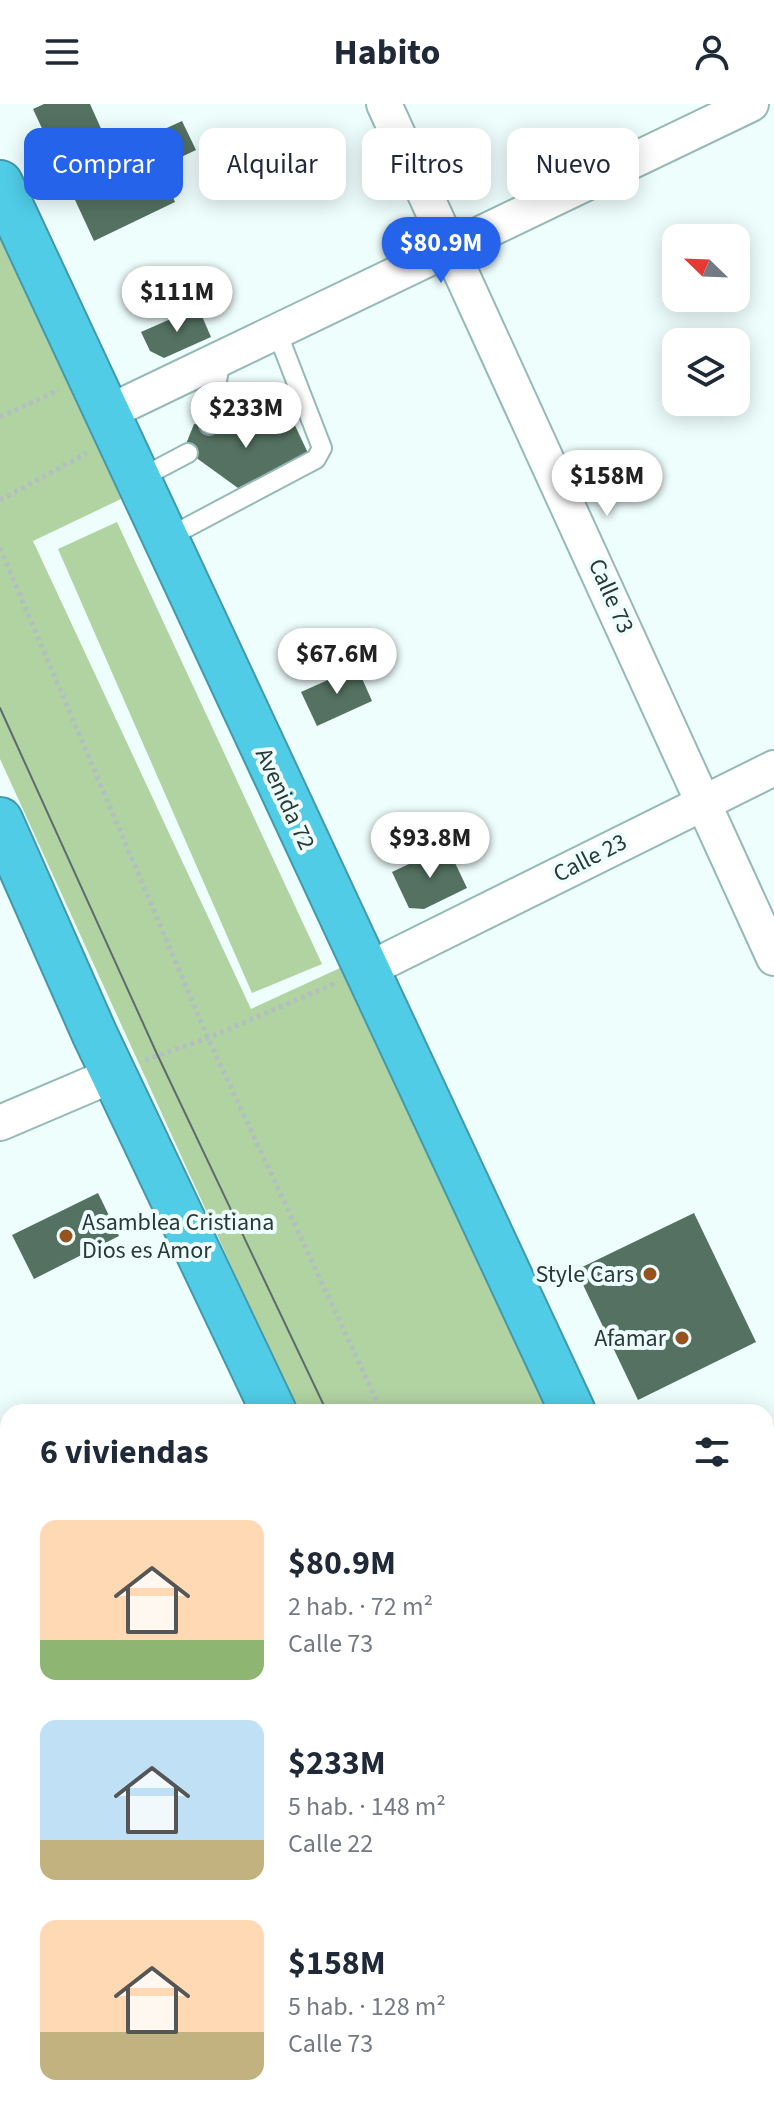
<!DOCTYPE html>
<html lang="es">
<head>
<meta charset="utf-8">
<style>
	body { margin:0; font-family:"Source Sans 3",sans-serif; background:#f2f2f3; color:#1f2937; height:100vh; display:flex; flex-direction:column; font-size:30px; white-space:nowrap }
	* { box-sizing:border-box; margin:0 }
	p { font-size:26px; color:#747a83 }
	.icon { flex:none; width:44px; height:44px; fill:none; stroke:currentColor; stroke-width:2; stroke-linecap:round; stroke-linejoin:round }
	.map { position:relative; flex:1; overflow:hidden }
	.side { position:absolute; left:0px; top:1300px; width:774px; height:712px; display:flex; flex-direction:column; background:#fff; border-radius:24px 24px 0 0; box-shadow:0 4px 20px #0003 }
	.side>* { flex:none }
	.guide { position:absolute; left:24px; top:24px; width:726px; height:72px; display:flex; gap:16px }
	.needle { width:52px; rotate:293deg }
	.fabs { position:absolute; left:662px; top:120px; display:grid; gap:16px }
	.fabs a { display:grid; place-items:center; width:88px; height:88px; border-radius:16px; background:#fff; box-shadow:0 4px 20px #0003; font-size:40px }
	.price { position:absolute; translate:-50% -68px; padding:0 18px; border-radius:28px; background:#fff; color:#222; font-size:26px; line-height:52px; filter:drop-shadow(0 2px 4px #0008) }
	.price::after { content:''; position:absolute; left:50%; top:48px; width:24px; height:18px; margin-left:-12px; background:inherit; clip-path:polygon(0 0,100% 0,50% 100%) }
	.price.current { background:#2563eb; color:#fff }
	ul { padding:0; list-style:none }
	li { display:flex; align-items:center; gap:24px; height:200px; padding:0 40px }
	li span { display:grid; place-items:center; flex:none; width:224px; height:160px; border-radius:16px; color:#555 }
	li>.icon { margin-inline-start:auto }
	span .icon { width:96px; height:96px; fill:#fffc; stroke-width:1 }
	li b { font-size:34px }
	h2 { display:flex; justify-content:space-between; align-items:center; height:96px; padding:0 40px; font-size:34px }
	.tag { padding:0 28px; border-radius:16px; background:#fff; box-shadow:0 4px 20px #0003; font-size:28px; line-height:72px }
	.tag.current { background:#2563eb; color:#fff }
	header { display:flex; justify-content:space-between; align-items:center; height:104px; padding:0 40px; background:#fff; font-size:36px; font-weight:700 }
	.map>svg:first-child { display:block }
	.green { fill:#b1d2a1 }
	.building { fill:#547162 }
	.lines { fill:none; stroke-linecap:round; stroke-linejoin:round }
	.lane-casing { stroke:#95bab6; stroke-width:22 }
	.street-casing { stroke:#95bab6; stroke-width:38 }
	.highway-casing { stroke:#4399aa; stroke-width:48 }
	.path { stroke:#b1c0bf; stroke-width:5; stroke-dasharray:4 4; stroke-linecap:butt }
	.lane { stroke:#fff; stroke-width:18 }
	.street { stroke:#fff; stroke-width:34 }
	.highway { stroke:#50cce7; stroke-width:44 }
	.tram { stroke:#5d6c6b; stroke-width:2 }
	.poi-dot { fill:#95541f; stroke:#eefefc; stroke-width:3 }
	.labels { text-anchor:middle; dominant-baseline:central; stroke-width:8; stroke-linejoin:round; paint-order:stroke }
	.street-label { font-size:24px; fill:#2a3938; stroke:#eefefc }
	.poi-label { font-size:24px; fill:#2a3938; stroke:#eefefc; text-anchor:end }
</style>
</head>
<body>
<header><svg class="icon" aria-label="menu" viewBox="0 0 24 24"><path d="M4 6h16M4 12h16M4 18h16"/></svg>Habito<svg class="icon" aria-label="person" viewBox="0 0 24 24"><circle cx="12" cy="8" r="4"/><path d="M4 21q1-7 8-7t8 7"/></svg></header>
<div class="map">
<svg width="774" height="2012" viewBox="0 0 774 2012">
	<rect width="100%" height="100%" fill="#eefefc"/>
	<!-- green -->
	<g class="green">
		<polygon points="0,134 121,395 33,437 251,905 340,864 547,1308 298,1308 0,655"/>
		<polygon points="117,418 322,860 252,889 58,445"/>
		<polygon points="766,1777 774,1794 774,2012 620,2012 616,2004 766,2004"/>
	</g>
	<!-- building -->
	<g class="building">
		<polygon points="44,0 90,0 112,49 182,17 196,46 160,63 175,98 94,137 33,5"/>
		<polygon points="198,203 211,233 164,254 150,247 141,228"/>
		<polygon points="291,313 308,349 238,384 184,345 194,320 263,327"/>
		<polygon points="357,563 372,597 317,622 301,588"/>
		<polygon points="447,742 467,784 424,805 409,804 392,768"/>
		<polygon points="98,1089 119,1132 34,1175 12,1131"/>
		<polygon points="694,1109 756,1238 638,1296 576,1166"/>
		<polygon points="482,2004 529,2004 533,2012 486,2012"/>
	</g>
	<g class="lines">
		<!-- lane casing -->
		<g class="lane-casing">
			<g id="lane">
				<polyline points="209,321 221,255"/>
				<polyline points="137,376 188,349"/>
				<polyline points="165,435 316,355 322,344 277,228"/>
			</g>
		</g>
		<!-- street casing -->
		<g class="street-casing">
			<g id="street">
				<polyline points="384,0 774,854"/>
				<polyline points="107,309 751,0"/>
				<polyline points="365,867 774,664"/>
				<polyline points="0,1019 115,970"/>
				<polyline points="766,1342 774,1338"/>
				<polyline points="0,1680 8,1677"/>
			</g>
		</g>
		<!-- highway casing -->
		<g class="highway-casing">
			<g id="highway">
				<polyline points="0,79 573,1308"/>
				<polyline points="0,716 95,931 274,1308"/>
				<polyline points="766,1723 774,1741"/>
				<polyline points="594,2004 597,2012"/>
			</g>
		</g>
		<!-- path -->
		<g class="path">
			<polyline points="0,313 59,286"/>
			<polyline points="0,396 87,349"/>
			<polyline points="0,444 208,934 382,1308"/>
			<polyline points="145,956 208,934 336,879"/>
			<polyline points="766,1967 774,1964"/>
			<polyline points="712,2004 716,2012"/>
		</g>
		<!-- lane -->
		<use href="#lane" class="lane"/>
		<!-- street -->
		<use href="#street" class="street"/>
		<!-- highway -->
		<use href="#highway" class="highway"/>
		<!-- tram -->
		<g class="tram">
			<polyline points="0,604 157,950 327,1308"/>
			<polyline points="653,2004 657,2012"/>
		</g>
	</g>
	<!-- markers -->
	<g class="poi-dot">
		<circle cx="66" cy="1132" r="8"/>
		<circle cx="650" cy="1170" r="8"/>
		<circle cx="682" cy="1234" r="8"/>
	</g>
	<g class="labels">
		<!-- street labels -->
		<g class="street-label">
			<text transform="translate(611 492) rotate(66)">Calle 73</text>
			<text transform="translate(285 695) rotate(65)">Avenida 72</text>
			<text transform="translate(590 754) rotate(-27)">Calle 23</text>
		</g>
		<!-- poi labels -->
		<g class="poi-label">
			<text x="82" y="1118" text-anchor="start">Asamblea Cristiana<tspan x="82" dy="28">Dios es Amor</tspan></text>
			<text x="634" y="1170">Style Cars</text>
			<text x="666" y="1234">Afamar</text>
		</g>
	</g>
</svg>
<div class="fabs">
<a><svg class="needle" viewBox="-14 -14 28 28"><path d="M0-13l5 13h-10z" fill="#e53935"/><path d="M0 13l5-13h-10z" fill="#747a83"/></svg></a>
<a><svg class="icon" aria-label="layers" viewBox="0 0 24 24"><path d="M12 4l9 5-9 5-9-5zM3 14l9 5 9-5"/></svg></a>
</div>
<b class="price current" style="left:441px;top:181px">$80.9M</b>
<b class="price" style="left:177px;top:230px">$111M</b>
<b class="price" style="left:246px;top:346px">$233M</b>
<b class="price" style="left:607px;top:414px">$158M</b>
<b class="price" style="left:337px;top:592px">$67.6M</b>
<b class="price" style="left:430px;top:776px">$93.8M</b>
<div class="guide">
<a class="tag current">Comprar</a>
<a class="tag">Alquilar</a>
<a class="tag">Filtros</a>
<a class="tag">Nuevo</a>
</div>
<section class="side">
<h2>6 viviendas<svg class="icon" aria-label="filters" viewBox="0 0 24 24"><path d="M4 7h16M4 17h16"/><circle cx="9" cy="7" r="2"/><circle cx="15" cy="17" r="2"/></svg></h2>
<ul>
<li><span style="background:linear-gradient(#ffd9b3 75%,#8fb573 0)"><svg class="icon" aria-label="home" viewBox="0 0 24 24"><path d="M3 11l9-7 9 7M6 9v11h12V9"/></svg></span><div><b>$80.9M</b><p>2 hab. · 72 m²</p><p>Calle 73</p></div></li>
<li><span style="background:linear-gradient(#bfe0f5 75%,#c2b280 0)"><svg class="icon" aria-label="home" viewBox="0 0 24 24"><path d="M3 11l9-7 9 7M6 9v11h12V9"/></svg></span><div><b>$233M</b><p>5 hab. · 148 m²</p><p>Calle 22</p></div></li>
<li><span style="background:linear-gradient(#ffd9b3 70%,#c2b280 0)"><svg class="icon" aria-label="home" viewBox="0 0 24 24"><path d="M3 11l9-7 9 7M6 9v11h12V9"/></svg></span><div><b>$158M</b><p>5 hab. · 128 m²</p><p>Calle 73</p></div></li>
</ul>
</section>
</div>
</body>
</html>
